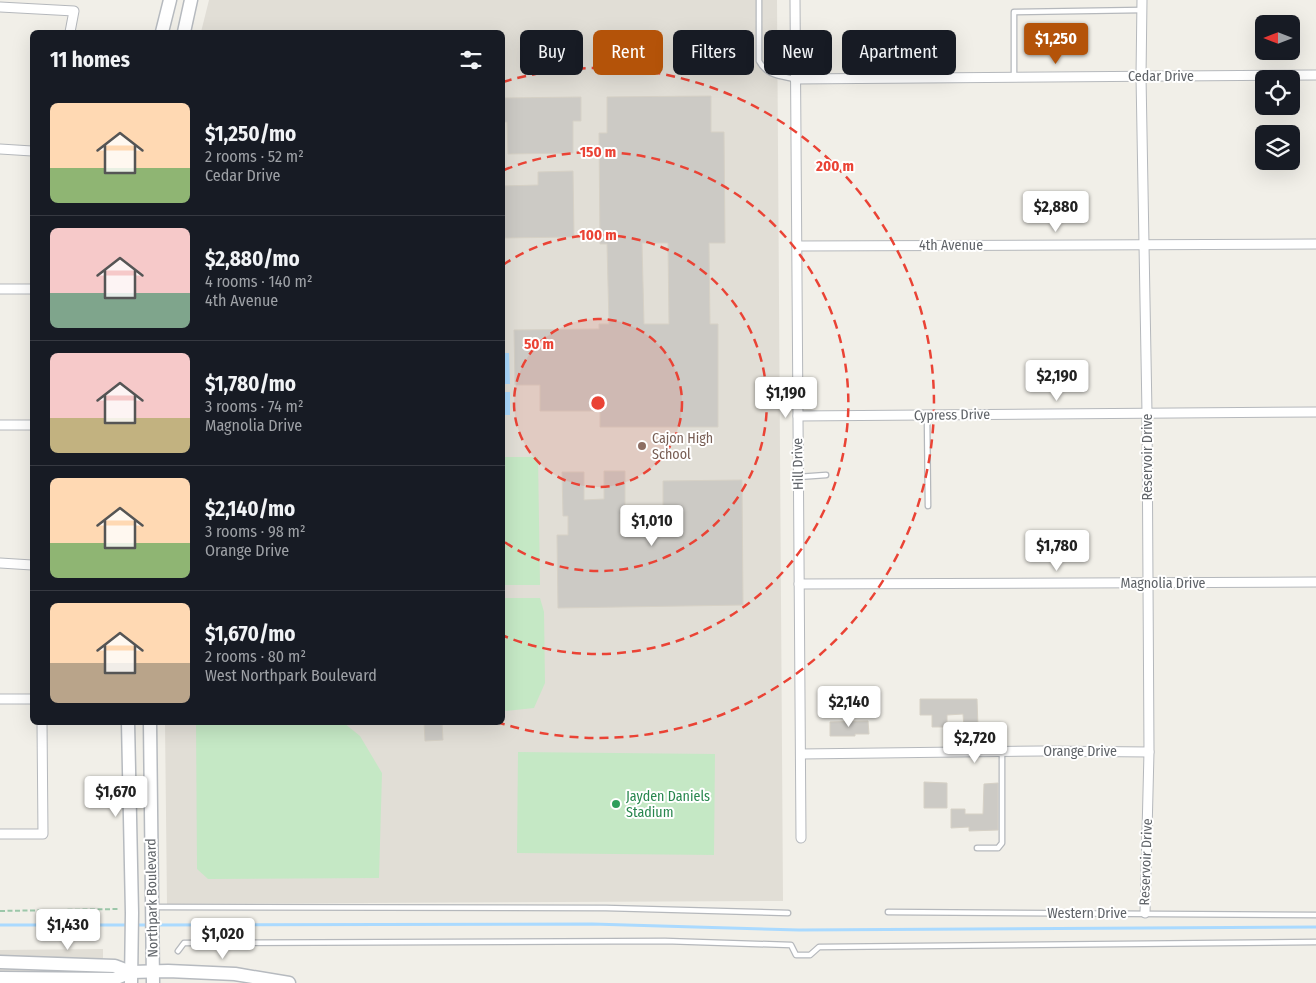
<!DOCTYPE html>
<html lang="en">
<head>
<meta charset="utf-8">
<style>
	body { margin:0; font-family:"Fira Sans Condensed",sans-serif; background:#242831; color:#f1f3f6; height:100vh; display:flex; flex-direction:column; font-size:19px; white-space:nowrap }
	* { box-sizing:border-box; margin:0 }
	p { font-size:16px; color:#9ea1a6 }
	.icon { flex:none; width:28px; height:28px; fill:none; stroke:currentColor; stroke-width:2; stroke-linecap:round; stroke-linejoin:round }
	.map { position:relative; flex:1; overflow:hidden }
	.drawer { position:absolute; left:30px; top:30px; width:475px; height:695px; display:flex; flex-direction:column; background:#171b24; border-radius:8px; box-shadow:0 5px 20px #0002 }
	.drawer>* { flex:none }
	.hud { position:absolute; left:520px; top:30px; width:475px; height:45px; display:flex; gap:10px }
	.needle { width:32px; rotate:270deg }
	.controls { position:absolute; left:1255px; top:15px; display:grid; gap:10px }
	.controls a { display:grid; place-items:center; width:45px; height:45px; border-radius:8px; background:#171b24; box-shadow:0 5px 20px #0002; font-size:25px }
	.price { position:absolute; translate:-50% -42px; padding:0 11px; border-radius:5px; background:#fff; color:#222; font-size:16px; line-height:32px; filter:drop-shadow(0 1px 2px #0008) }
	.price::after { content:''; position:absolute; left:50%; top:30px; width:15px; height:11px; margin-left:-8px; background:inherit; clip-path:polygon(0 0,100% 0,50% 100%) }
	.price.on { background:#b45309; color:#fff }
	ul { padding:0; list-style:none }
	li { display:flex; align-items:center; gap:15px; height:125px; padding:0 20px }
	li+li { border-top:1px solid #363941 }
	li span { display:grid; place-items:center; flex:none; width:140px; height:100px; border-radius:8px; color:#555 }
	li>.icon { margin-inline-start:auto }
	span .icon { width:60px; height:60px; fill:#fffc; stroke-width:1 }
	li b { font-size:21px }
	h2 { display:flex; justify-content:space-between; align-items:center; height:60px; padding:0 20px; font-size:21px }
	.chip { padding:0 18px; border-radius:8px; background:#171b24; box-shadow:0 5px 20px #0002; font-size:18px; line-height:45px }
	.chip.on { background:#b45309; color:#fff }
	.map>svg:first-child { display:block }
	.education { fill:#e1ded6 }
	.green { fill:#c5e8c5 }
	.water { fill:#aadaff }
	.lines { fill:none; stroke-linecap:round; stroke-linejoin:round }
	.stream { stroke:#aadaff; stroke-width:3 }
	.building { fill:#cccac5; stroke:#d6d1c6; fill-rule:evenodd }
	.lane-casing { stroke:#b5b8bc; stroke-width:7 }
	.street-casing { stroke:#b5b8bc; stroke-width:11 }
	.secondary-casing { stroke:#b6babf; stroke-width:15 }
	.path { stroke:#9cc7a9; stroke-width:2; stroke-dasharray:5 2.5; stroke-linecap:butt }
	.lane { stroke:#fff; stroke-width:4.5 }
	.street { stroke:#fff; stroke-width:9 }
	.secondary { stroke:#fff; stroke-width:12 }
	.ring { fill:none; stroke:#ea4335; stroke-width:2.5; stroke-dasharray:9 6 }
	.education-dot { fill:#8d6e63; stroke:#fff; stroke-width:2 }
	.leisure-dot { fill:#2e9e5b; stroke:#fff; stroke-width:2 }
	.labels { text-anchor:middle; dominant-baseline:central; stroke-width:4; stroke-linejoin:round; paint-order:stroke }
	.street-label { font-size:14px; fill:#5f6368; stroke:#fff }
	.education-label { font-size:14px; fill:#785e54; stroke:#fff; text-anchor:start }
	.leisure-label { font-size:14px; fill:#27864d; stroke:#fff; text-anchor:start }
	.centre { fill:#ea4335; stroke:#fff; stroke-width:2.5 }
	.ring-label { font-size:15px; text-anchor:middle; font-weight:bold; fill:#ea4335; stroke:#fff; stroke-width:4; stroke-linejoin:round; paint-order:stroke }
</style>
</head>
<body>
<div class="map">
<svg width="1316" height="983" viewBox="0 0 1316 983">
	<rect width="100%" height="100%" fill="#f1efe8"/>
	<!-- education -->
	<g class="education">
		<polygon points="209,0 777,0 783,901 167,904 165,723 502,722 502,32 201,32"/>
		<polygon points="103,949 103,983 0,983 0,950"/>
	</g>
	<!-- green -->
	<g class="green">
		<polygon points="502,457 538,457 540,585 503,585"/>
		<polygon points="503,598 540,598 544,612 545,683 534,708 506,711 503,709"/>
		<polygon points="196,723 344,723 360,736 382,773 379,878 208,879 197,869"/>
		<polygon points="518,752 715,754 714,855 517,853"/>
	</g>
	<!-- water -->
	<g class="water">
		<polygon points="503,353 509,353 510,384 503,384"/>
		<rect x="503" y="392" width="7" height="23"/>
	</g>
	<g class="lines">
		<!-- stream -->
		<g class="stream">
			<polyline points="0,925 129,925"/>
			<polyline points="136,925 149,925"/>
			<polyline points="156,925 592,924 799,930 1316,927"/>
		</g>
	</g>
	<!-- building -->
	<g class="building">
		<path d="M711 96V132H724L725 243H709L710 324H718V427H600V411H540V385H515L514 330 599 329V324H609L607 244H600L599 133H607V97ZM642 243H668L669 324H644Z"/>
		<polygon points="581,97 581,121 573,121 573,153 508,154 507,122 502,122 502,98"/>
		<polygon points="573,171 574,237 502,238 502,186 538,185 538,172"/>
		<polygon points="604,471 625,471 625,514 620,514 620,534 663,533 663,481 742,480 743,605 558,608 557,535 568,535 568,516 563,516 562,472 584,472 584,500 604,499"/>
		<polygon points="920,699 977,699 978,727 964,727 963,714 947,715 947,727 932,727 932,715 920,715"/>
		<polygon points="868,721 869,734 855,734 855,736 830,736 830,722"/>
		<polygon points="424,722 442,722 443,740 425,741"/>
		<polygon points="924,782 947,783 947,808 924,808"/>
		<polygon points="998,783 998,830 969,831 969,827 951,828 951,809 965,809 965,814 983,814 984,784"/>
	</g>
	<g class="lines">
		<!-- lane casing -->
		<g class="lane-casing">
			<g id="lane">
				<path d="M759 0V61C767 76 781 76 795 79"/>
				<polyline points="1014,77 1014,12 1142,10"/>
				<polyline points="927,415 928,506"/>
				<polyline points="798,477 826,475"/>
				<polyline points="977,848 998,848 1002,843 1002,752"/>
				<polyline points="154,907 606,908 788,913"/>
				<polyline points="888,912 1316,915"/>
				<polyline points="178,951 184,943 665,941 791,945 796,955 810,955 819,947 1316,942"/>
			</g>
		</g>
		<!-- street casing -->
		<g class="street-casing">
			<g id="street">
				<polyline points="795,0 801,838"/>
				<polyline points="1142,0 1141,76 1147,413 1149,752 1145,913"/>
				<polyline points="0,7 74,11 70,32"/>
				<polyline points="795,79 1316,75"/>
				<polyline points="0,149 32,151"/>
				<polyline points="797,246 1316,244"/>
				<polyline points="0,289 32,289"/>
				<polyline points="798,416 1316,412"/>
				<polyline points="0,425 32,425"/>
				<polyline points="0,563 32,565"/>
				<polyline points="799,584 1316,582"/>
				<polyline points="0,699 32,699"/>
				<polyline points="801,754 1042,751 1149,752"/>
				<polyline points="0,834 43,834 42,722"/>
			</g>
		</g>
		<!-- secondary casing -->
		<g class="secondary-casing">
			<g id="secondary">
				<polyline points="162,32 170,0"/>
				<polyline points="184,32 191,0"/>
				<polyline points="128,722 132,913 131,983"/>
				<polyline points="150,722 153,983"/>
				<polyline points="0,962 115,966 131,972 168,971 235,974 289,983"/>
				<polyline points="0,978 114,979 131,972"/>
			</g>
		</g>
		<!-- path -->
		<polyline class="path" points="0,911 118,909"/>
		<!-- lane -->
		<use href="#lane" class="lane"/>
		<!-- street -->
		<use href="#street" class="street"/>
		<!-- secondary -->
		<use href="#secondary" class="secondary"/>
	</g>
	<!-- distance rings -->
	<circle cx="598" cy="403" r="84" fill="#ea4335" fill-opacity=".12"/>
	<g class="ring">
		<circle cx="598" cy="403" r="84"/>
		<path d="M503 265A168 168 0 1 1 503 541"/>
		<path d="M504 170A251 251 0 1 1 504 636"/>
		<path d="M503 82A335 335 0 1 1 500 723"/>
	</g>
	<!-- markers -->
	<circle class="education-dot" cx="642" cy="446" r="5"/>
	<circle class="leisure-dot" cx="616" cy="804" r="5"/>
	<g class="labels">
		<!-- street labels -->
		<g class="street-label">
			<text x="1161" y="76">Cedar Drive</text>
			<text x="951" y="245">4th Avenue</text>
			<text transform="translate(952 415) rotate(-1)">Cypress Drive</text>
			<text transform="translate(1147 457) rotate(-90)">Reservoir Drive</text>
			<text transform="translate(798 464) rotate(-91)">Hill Drive</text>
			<text x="1163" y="583">Magnolia Drive</text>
			<text x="1080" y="751">Orange Drive</text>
			<text transform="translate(1146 862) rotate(-88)">Reservoir Drive</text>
			<text transform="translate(152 898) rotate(-91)">Northpark Boulevard</text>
			<text x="1087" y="913">Western Drive</text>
		</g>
		<!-- education labels -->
		<g class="education-label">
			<text x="652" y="438">Cajon High<tspan x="652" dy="16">School</tspan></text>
		</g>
		<!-- leisure labels -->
		<g class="leisure-label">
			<text x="626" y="796">Jayden Daniels<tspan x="626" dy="16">Stadium</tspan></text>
		</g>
	</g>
	<circle cx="598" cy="403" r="8" class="centre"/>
	<g class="ring-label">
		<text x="598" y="157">150 m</text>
		<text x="835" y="171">200 m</text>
		<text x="598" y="240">100 m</text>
		<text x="539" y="349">50 m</text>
	</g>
</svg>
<div class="controls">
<a><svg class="needle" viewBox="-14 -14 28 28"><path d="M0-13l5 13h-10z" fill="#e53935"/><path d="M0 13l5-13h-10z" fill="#9ea1a6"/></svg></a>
<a><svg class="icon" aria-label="locate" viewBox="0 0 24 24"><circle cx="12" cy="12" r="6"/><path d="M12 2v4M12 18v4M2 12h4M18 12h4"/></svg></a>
<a><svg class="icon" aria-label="layers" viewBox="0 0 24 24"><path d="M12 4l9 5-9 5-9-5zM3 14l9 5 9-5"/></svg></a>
</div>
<b class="price on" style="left:1056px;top:65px">$1,250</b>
<b class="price" style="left:1056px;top:233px">$2,880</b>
<b class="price" style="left:1057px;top:402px">$2,190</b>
<b class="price" style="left:786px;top:419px">$1,190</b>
<b class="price" style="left:652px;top:547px">$1,010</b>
<b class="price" style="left:1057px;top:572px">$1,780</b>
<b class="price" style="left:849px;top:728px">$2,140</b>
<b class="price" style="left:975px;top:764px">$2,720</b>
<b class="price" style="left:116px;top:818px">$1,670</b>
<b class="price" style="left:68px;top:951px">$1,430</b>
<b class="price" style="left:223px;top:960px">$1,020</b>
<div class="hud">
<a class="chip">Buy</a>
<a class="chip on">Rent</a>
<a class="chip">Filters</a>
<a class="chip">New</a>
<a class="chip">Apartment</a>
</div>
<section class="drawer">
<h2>11 homes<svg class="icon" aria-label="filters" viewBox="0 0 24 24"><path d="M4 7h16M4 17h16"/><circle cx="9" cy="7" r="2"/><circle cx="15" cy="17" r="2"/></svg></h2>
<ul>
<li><span style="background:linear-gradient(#ffd9b3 65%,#8fb573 0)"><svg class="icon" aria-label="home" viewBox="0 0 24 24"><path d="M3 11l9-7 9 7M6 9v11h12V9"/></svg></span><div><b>$1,250/mo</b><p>2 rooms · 52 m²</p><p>Cedar Drive</p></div></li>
<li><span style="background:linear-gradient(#f6c9c9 65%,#7fa58c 0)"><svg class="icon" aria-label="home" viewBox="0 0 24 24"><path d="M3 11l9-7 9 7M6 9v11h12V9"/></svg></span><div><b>$2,880/mo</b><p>4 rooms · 140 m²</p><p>4th Avenue</p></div></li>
<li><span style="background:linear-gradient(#f6c9c9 65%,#c2b280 0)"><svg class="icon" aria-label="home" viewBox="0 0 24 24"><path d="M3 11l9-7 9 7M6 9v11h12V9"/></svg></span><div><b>$1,780/mo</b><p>3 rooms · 74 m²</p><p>Magnolia Drive</p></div></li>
<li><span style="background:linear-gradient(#ffd9b3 65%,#8fb573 0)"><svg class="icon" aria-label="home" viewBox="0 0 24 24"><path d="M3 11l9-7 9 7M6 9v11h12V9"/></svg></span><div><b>$2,140/mo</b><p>3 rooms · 98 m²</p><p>Orange Drive</p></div></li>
<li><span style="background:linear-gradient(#ffd9b3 60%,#b9a48a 0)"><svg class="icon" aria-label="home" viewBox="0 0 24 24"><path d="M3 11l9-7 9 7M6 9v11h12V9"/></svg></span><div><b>$1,670/mo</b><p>2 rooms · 80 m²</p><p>West Northpark Boulevard</p></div></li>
</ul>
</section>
</div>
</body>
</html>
